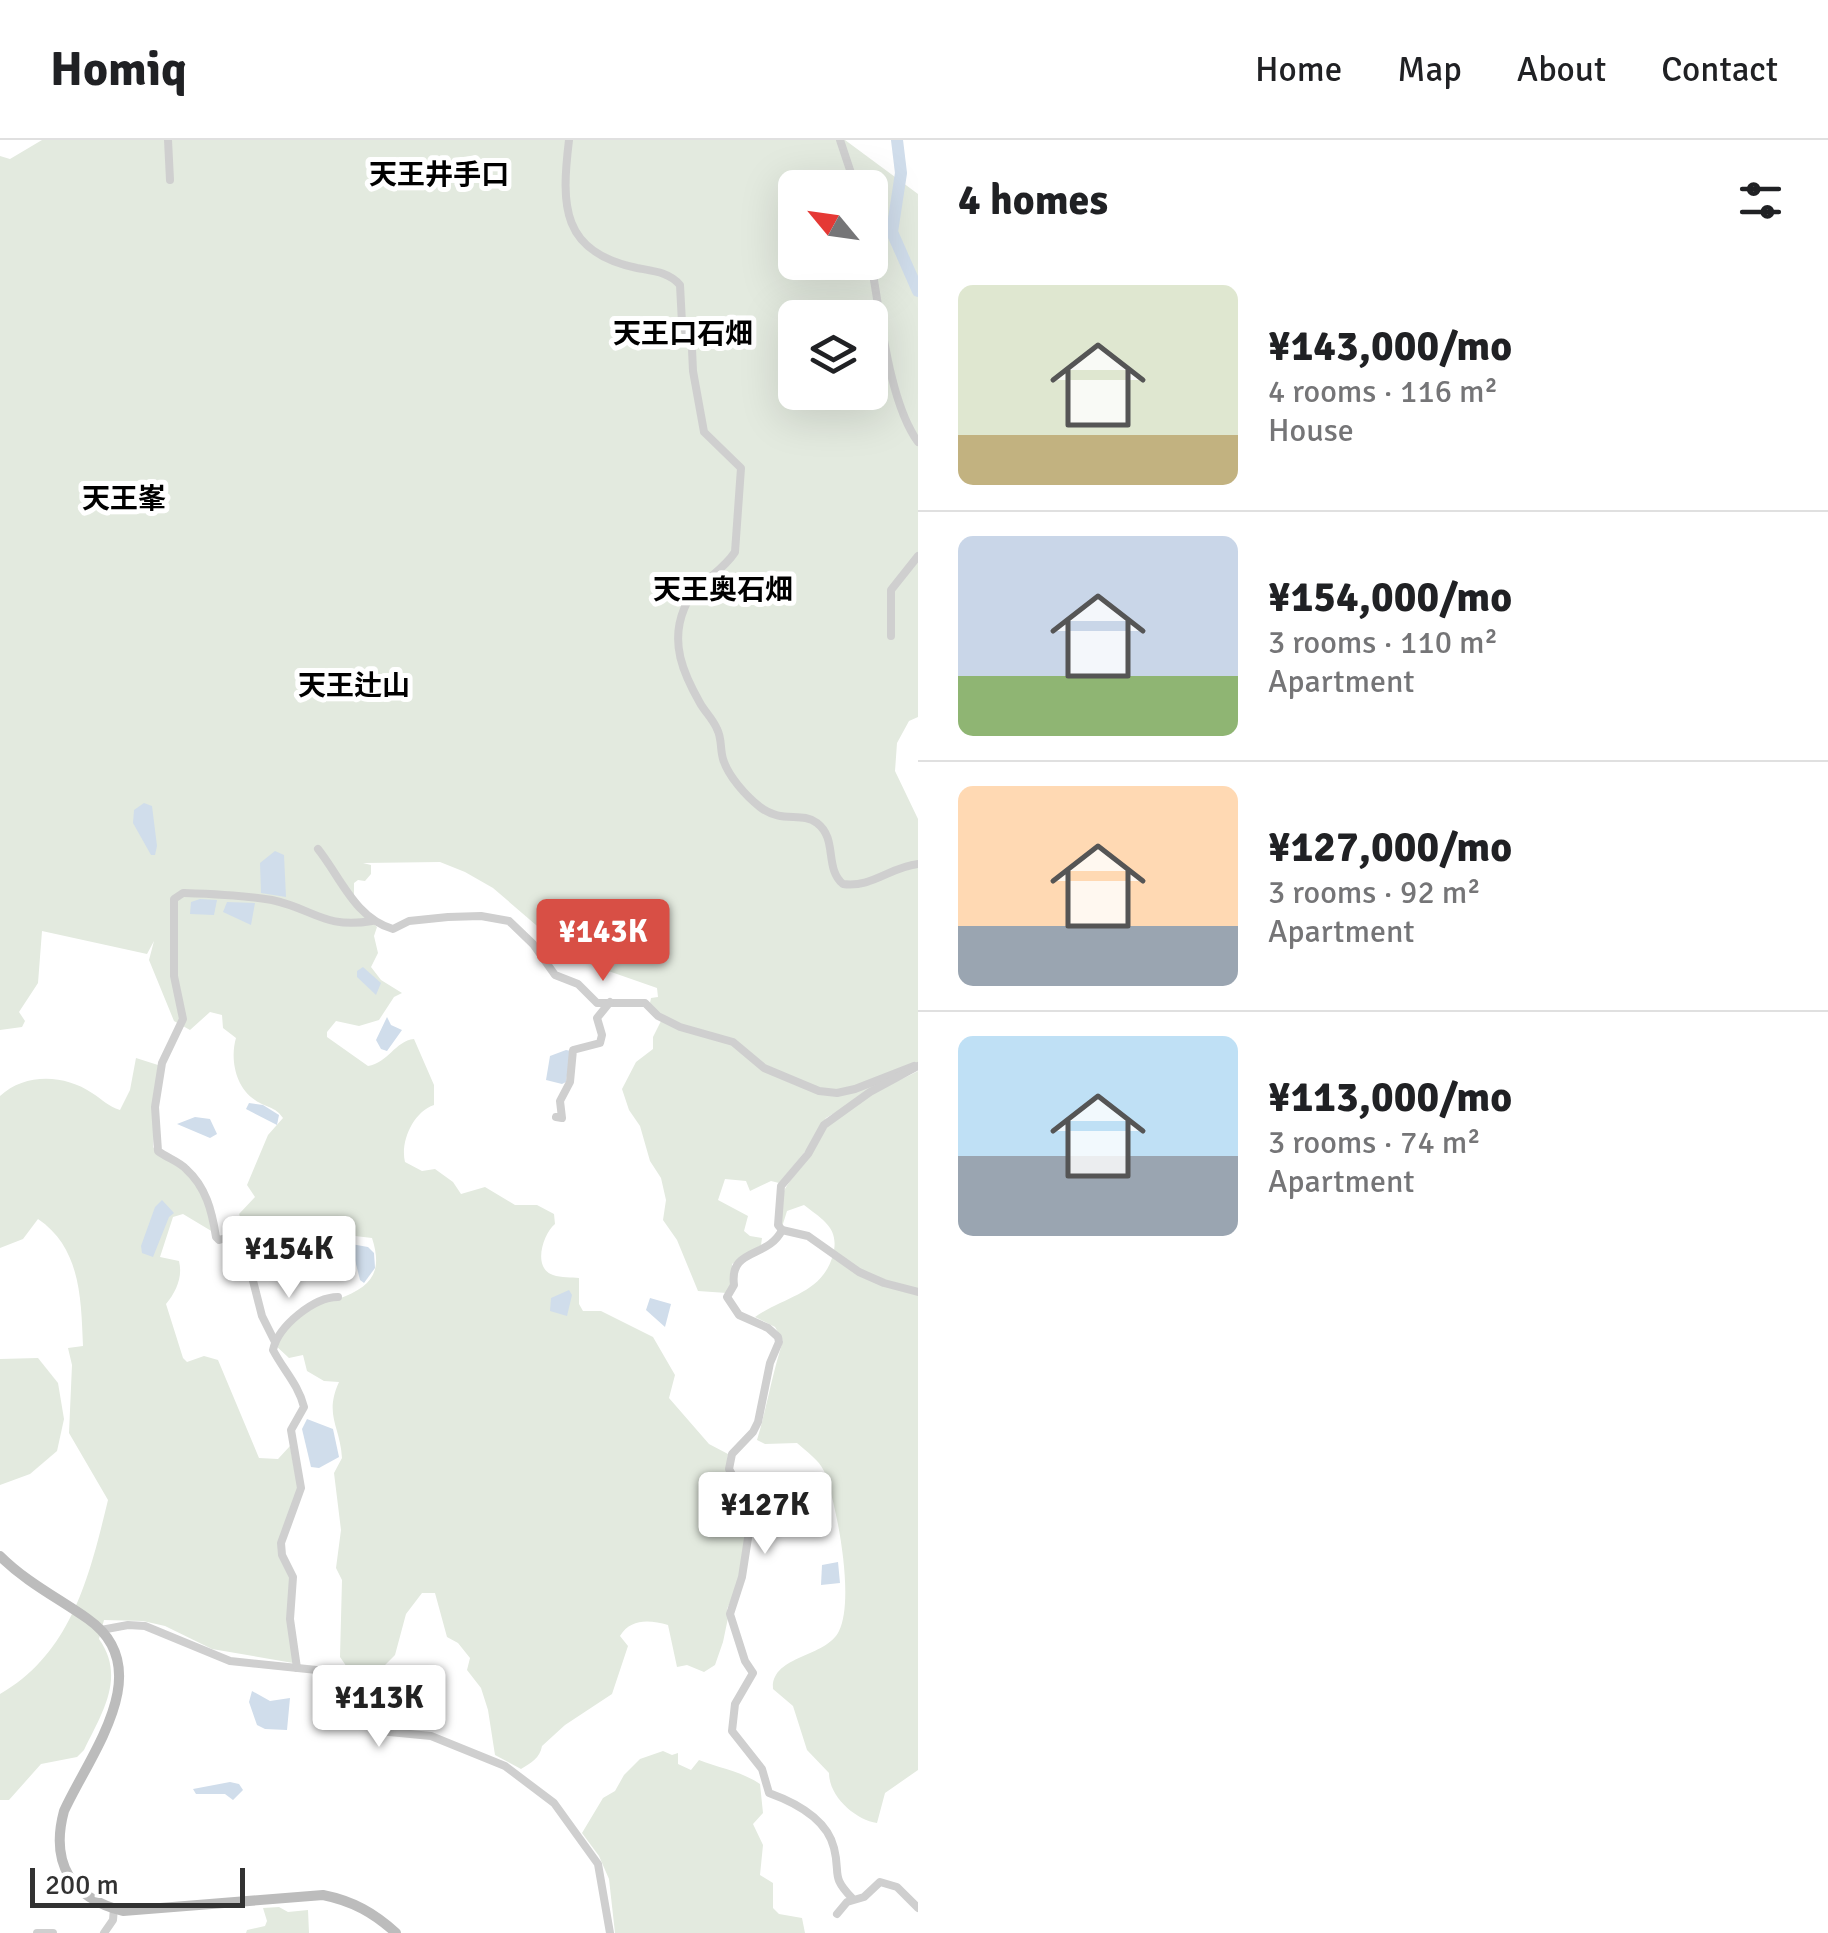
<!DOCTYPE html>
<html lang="en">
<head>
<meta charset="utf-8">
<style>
	body { margin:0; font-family:Signika,"Noto Sans JP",sans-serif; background:#f2f2f2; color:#202124; height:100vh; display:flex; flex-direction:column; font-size:38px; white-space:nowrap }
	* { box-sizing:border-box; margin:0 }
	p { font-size:32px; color:#757577 }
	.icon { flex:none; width:55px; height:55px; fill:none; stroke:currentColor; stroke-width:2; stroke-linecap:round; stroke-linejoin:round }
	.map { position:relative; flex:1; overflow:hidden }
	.sheet { display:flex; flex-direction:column; background:#fff; width:910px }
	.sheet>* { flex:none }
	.needle { width:65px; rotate:299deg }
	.buttons { position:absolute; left:778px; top:30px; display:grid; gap:20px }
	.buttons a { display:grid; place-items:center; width:110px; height:110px; border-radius:15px; background:#fff; box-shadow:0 10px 40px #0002; font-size:50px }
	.scale { position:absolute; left:30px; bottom:25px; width:215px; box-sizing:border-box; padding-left:10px; border:5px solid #323232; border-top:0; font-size:28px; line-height:35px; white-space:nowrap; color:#323232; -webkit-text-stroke:8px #fff; paint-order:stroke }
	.price { position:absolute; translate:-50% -85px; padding:0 22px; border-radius:10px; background:#fff; color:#222; font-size:32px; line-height:65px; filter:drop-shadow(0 2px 5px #0008) }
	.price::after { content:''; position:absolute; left:50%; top:60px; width:30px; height:22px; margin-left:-15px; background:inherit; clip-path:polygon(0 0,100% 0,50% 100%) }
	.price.current { background:#d84f45; color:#fff }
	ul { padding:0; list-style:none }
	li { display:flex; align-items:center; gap:30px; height:250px; padding:0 40px }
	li+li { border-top:2px solid #e0e0e0 }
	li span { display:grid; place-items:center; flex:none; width:280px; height:200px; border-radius:15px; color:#555 }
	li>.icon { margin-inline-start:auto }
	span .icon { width:120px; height:120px; fill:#fffc; stroke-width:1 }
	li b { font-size:42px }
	h2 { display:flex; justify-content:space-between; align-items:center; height:120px; padding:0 40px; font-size:42px }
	header { display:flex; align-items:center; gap:60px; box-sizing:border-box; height:140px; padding:0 50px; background:#fff; border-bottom:2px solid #e0e0e0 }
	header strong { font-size:48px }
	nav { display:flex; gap:55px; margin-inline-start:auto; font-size:35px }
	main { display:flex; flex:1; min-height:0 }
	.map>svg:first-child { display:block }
	.green { fill:#e3eadf; fill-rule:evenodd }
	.water { fill:#d0ddeb }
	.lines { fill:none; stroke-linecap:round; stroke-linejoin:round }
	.river { stroke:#d0ddeb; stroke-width:12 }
	.street { stroke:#cfcfcf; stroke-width:8 }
	.secondary { stroke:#bcbcbc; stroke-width:10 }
	.labels { text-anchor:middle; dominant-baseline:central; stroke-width:10; stroke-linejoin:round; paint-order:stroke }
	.neighbourhood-label { font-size:28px; font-weight:bold; fill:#000; stroke:#fff }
</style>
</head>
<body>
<header>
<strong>Homiq</strong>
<nav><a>Home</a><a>Map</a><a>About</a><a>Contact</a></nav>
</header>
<main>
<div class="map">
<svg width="918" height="1793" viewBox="0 0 918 1793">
	<rect width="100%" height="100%" fill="#fff"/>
	<!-- green -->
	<g class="green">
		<path d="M42 0H845L918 54V577L909 581 897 603 895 631 918 679V923L826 978 807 1009 779 1043 771 1041 750 1051 746 1041 725 1039 718 1060 748 1076 744 1091 750 1096 762 1098 761 1105 732 1124V1142L727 1153 698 1151 677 1100 663 1080 666 1060 661 1038 650 1021 640 986 629 970 622 949 636 922 653 909V897L661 881 650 863 651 858 658 857 657 848 594 826 571 815 493 748 465 732 440 722 363 723 371 725V734L365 741 358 740 354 743V766L377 787 374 796 378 813 371 827 381 840 402 853 394 857 379 880 359 886 336 881 327 892V897L368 926C388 923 395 901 414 899L434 945V965C413 972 400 1002 405 1022L422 1031 435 1029 453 1042 461 1054 485 1047 515 1065H537L554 1074 555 1084C543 1094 532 1128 553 1135 561 1138 572 1137 579 1138V1164L583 1171H601L653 1197 675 1235 669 1258 709 1304 728 1314 726 1332 731 1343 745 1358 751 1371 737 1447 727 1469 728 1478 723 1502 715 1525 704 1532 687 1525 677 1527 668 1485C650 1480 631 1478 620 1496L628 1506 612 1554 565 1585 542 1606C540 1618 531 1623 521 1629L495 1615 488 1570 481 1548 467 1530 470 1518 458 1503 447 1497 435 1453H422L406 1474 395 1515 381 1529 349 1530 340 1517 342 1440 336 1428 341 1390 334 1333 342 1318C340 1286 324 1275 339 1242L324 1241 307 1231 303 1215 289 1218 275 1205C284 1191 301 1175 315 1165 320 1161 331 1161 338 1159 372 1147 383 1132 372 1098L355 1096 346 1085 311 1077 291 1087 273 1085 247 1094 239 1074 255 1057 247 1045 268 995 283 978C275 966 266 968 255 960 235 947 230 918 236 898L223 888 222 875 210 872 190 890 174 881 149 820 154 801 147 814 42 791 38 843 19 872 25 881 22 887 0 890V16L10 19ZM795 48H870V122H795ZM795 178H870V252H795Z"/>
		<path d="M136 918 158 925 153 1007C160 1019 169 1020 179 1027 201 1042 208 1068 213 1092L183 1074 173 1077 160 1117 179 1121C183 1137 176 1152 166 1164L183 1218 187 1222 204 1216 218 1220 259 1318 278 1319 290 1306 298 1349 278 1402 291 1438 293 1523 212 1509 165 1486 143 1481 104 1480 99 1499C126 1537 102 1573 84 1610L77 1617 41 1624 9 1660H0V1554C72 1513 90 1434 108 1360L69 1293 72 1225 68 1208 83 1206C81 1159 81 1108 38 1079L23 1099 0 1108V956C25 933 64 934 92 953 103 960 108 966 120 970L130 950Z"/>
		<path d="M918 931V1630L885 1653 877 1683C856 1680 829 1657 829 1633L807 1610 793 1566 773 1549C771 1515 826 1518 839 1491 855 1459 837 1365 824 1331 819 1320 806 1311 797 1303L765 1304 757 1300C767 1267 772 1234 783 1201L775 1187 755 1177C785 1156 822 1154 833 1115 840 1088 823 1080 804 1065L787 1071 782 1087C776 1049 788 1045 809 1018 817 1007 820 993 829 984 852 962 890 945 918 931Z"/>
		<polygon points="38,1218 58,1243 64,1279 57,1311 30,1334 0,1345 0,1219"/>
		<path d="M663 1611 672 1615 678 1613V1624L691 1630 699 1620C719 1628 741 1631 760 1644L763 1673 753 1684 763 1705 760 1735 773 1743V1768L779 1774 802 1778 805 1793H615L609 1739 599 1716 582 1693 603 1658 615 1651 624 1635 640 1619Z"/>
		<polygon points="279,1767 288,1772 308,1770 309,1793 246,1793 247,1790 265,1786 267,1781 263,1768"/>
	</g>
	<!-- water -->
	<g class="water">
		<polygon points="144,663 152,666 157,706 155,715 151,715 133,683 134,670"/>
		<polygon points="275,711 284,715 286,757 261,753 260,723"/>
		<polygon points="200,759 217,760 214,775 190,774 191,762"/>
		<polygon points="227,762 255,763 251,785 223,772"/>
		<polygon points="363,827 381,843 376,855 357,837 357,831"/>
		<polygon points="387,877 391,885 402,890 387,911 381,909 376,900"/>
		<polygon points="566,910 571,911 566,942 562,944 546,940 550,916"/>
		<polygon points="249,963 263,965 279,975 277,985 246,969"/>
		<polygon points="195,977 210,979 217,994 210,998 177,984"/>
		<polygon points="162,1060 174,1073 169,1077 153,1117 142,1113 141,1106 155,1067"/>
		<polygon points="351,1104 368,1107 374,1113 375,1128 364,1143 360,1140"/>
		<polygon points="569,1150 572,1155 567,1176 550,1171 551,1158"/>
		<polygon points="650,1158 671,1164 665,1187 646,1170"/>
		<polygon points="307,1279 333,1289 339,1317 319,1328 311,1327 302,1289"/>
		<polygon points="838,1422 840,1443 821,1445 822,1425"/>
		<polygon points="252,1551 270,1561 290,1558 287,1590 265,1589 257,1585 249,1562"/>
		<polygon points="230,1642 239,1644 243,1650 233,1660 225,1654 196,1654 193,1649"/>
	</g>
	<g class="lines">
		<!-- river -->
		<polyline class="river" points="897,0 901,33 892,92 918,151"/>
		<!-- street -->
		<g class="street">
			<polyline points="168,0 170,40"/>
			<path d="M569 0C561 66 561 112 637 128 653 131 669 132 680 145L682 183 692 209 693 231 704 292 741 328 735 412C721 434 694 444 684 469 670 503 683 533 700 563 705 572 713 579 717 589 722 598 720 609 723 619 728 636 746 656 760 667 782 684 801 671 817 683 838 699 824 728 843 744 872 748 890 727 918 724"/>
			<polyline points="840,0 856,48"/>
			<path d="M870 117C880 169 888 261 918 302"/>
			<polyline points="891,496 891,450 918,416"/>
			<path d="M318 709C341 738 355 778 393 789L409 781 448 777 481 776 509 781 533 804 555 835 578 844 597 863H645L658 876 680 887 733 902 764 928 819 951 837 953 855 949 914 926"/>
			<polyline points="556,977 562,978 560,961 570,942 573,910 600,903 602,895 597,878 610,862"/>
			<polyline points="782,1090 808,1096 859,1132 884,1143 918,1152"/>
			<path d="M275 1202 262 1176 249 1125 248 1105 236 1095 219 1100 216 1097C212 1071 206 1047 186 1029 178 1021 167 1018 158 1011L155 967 162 923 183 879 174 836V759L183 753C212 754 243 755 272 760 314 769 324 789 372 781"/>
			<polyline points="101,1490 128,1485 145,1486 230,1521 336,1532 351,1542 363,1577 379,1591 431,1596 505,1626 554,1663 598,1724 610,1793"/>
			<path d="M297 1528 290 1479 293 1437 282 1415 281 1403 301 1348 291 1290 304 1267C298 1244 284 1231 273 1210 278 1186 314 1157 338 1157"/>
			<path d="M852 1758C830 1735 841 1735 834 1708 827 1679 794 1662 769 1653L762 1629 732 1591 735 1564 753 1533 745 1521 730 1474 742 1437 752 1372 729 1329 732 1314 753 1292 758 1282 770 1223 779 1202 778 1197 768 1188 739 1175 727 1157 734 1145C729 1107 768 1119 782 1090L778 1085 781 1046 808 1014 824 985 870 952 918 926"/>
			<polyline points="837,1774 847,1762 864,1757 880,1742 897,1747 918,1768"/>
			<polyline points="37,1793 53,1793"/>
			<polyline points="104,1793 113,1780 114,1768"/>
		</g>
		<!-- secondary -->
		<path class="secondary" d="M0 1416C26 1442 58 1458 88 1479 159 1529 90 1614 64 1671 50 1723 71 1758 123 1771L323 1755C353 1761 374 1773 396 1793"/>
	</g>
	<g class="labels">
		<!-- neighbourhood labels -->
		<g class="neighbourhood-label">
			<text x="439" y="35">天王井手口</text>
			<text x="683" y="194">天王口石畑</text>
			<text x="124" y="359">天王峯</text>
			<text x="723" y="450">天王奥石畑</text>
			<text x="354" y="546">天王辻山</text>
		</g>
	</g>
</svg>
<div class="buttons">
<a><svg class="needle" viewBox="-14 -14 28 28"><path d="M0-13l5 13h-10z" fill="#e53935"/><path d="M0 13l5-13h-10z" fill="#757577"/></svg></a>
<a><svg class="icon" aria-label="layers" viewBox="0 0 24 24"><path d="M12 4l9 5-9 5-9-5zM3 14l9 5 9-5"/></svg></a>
</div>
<div class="scale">200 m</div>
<b class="price current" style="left:603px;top:844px">¥143K</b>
<b class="price" style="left:289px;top:1161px">¥154K</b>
<b class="price" style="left:765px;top:1417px">¥127K</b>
<b class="price" style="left:379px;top:1610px">¥113K</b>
</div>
<section class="sheet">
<h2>4 homes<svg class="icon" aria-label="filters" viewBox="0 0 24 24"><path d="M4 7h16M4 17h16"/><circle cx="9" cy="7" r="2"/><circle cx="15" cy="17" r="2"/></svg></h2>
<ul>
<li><span style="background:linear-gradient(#dfe7d0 75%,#c2b280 0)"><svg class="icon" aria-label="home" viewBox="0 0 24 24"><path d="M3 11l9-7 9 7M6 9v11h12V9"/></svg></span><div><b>¥143,000/mo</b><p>4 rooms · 116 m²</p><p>House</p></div></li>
<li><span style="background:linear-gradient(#c9d6e8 70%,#8fb573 0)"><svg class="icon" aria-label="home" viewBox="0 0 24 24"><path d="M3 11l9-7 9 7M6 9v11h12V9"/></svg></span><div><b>¥154,000/mo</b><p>3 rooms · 110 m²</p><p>Apartment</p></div></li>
<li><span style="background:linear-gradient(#ffd9b3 70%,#9aa5b1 0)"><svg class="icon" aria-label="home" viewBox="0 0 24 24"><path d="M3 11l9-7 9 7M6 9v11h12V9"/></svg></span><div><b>¥127,000/mo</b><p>3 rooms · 92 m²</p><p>Apartment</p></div></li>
<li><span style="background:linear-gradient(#bfe0f5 60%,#9aa5b1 0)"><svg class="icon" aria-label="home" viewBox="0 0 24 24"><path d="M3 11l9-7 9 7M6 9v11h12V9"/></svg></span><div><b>¥113,000/mo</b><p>3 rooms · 74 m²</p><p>Apartment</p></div></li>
</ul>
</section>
</main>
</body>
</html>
